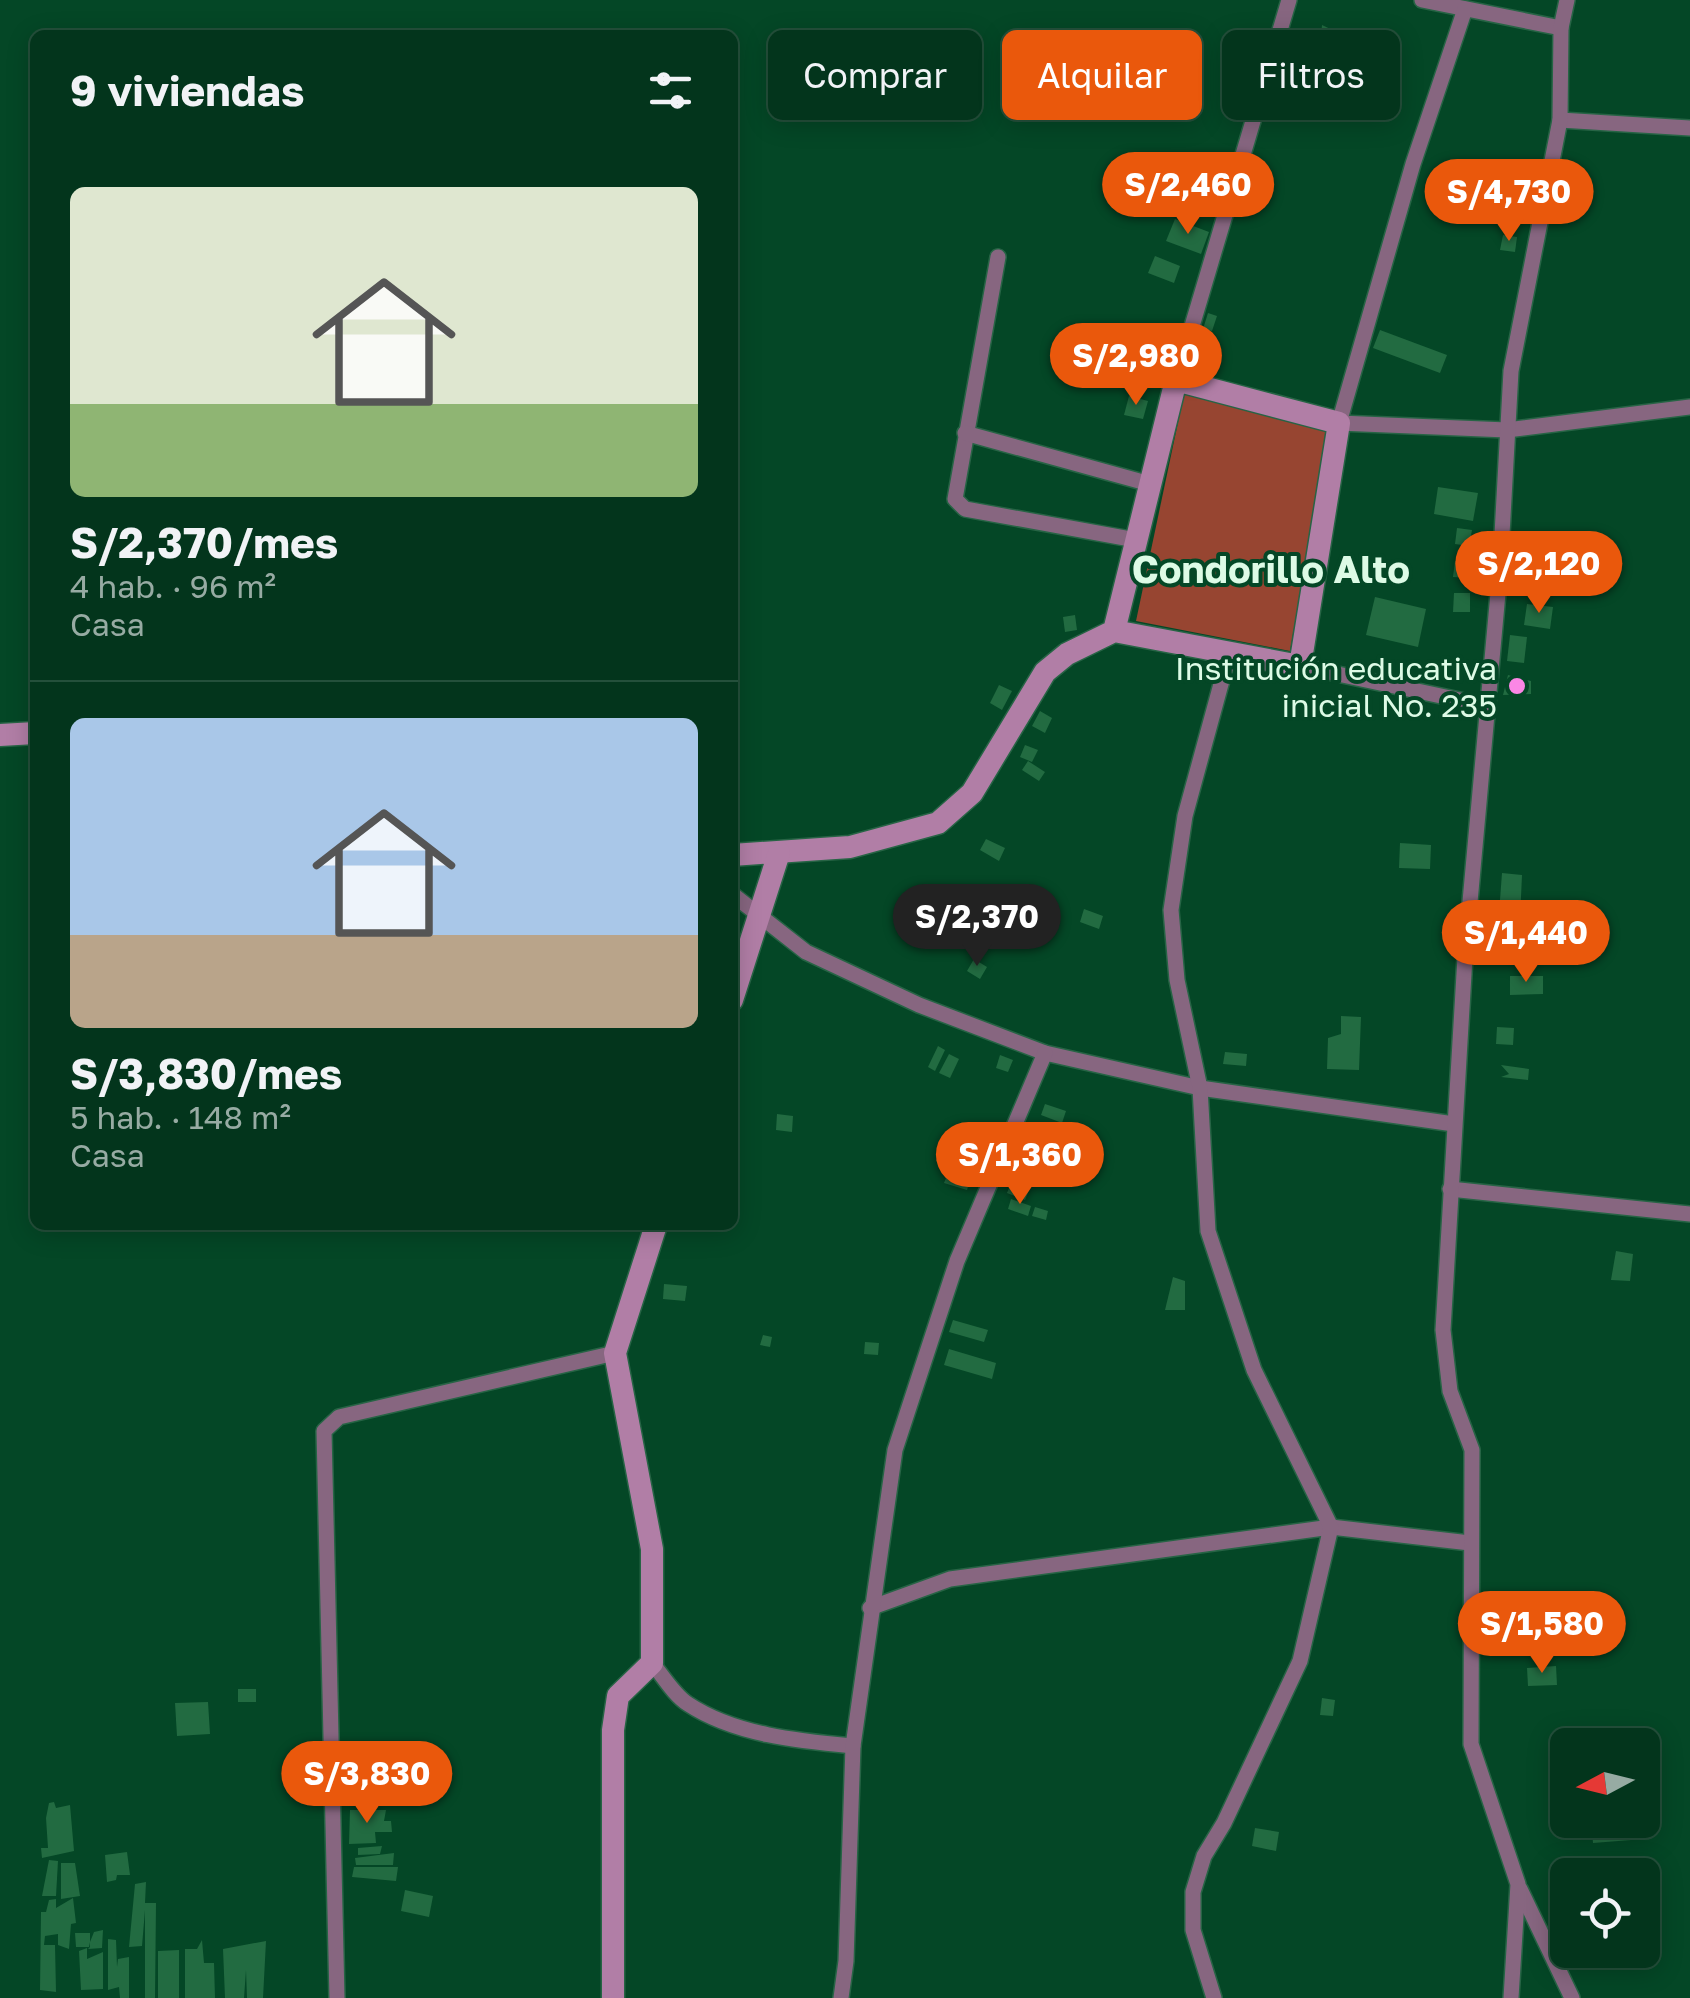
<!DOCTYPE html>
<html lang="es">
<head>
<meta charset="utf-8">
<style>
	body { margin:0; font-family:"Golos Text",sans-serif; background:#114029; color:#f1f3f6; height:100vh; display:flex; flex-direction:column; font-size:38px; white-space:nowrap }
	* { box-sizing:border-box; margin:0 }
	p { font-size:32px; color:#97aba3 }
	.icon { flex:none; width:55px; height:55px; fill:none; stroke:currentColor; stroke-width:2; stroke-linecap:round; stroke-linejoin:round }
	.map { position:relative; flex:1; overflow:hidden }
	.side { position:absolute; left:30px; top:30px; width:708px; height:1200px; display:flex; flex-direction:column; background:#03351c; border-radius:15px; box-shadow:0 5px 25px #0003,0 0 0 2px #24503b }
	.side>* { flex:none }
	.hud { position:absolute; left:768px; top:30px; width:772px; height:90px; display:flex; gap:20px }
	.needle { width:65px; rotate:263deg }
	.controls { position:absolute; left:1550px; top:1728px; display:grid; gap:20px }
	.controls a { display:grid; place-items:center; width:110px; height:110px; border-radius:15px; background:#03351c; box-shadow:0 5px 25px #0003,0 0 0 2px #24503b; font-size:50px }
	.price { position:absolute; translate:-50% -85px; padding:0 22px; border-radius:35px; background:#ea580c; color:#fff; font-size:32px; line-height:65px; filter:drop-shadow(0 2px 5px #0008) }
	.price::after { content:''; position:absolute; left:50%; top:60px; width:30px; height:22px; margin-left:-15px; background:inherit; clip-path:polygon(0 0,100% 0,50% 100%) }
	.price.on { background:#222; color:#fff }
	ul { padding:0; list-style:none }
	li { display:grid; align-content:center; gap:20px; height:530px; padding:0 40px }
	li+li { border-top:2px solid #24503b }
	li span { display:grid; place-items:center; height:310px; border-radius:15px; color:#555 }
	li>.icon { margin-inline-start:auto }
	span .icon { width:180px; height:180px; fill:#fffc; stroke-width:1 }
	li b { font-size:42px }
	h2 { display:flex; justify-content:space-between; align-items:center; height:120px; padding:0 40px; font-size:42px }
	.pill { padding:0 35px; border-radius:15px; background:#03351c; box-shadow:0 5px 25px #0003,0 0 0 2px #24503b; font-size:35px; line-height:90px }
	.pill.on { background:#ea580c; color:#fff }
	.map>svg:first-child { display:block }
	.green { fill:#974531 }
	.building { fill:#226b41 }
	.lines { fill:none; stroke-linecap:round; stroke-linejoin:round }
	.street-casing { stroke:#276445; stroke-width:18 }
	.secondary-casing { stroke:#276445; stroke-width:25 }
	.street { stroke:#876680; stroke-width:15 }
	.secondary { stroke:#b17ea6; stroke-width:22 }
	.poi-dot { fill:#fb87e5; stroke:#044726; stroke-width:4 }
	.labels { text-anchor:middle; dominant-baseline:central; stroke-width:8; stroke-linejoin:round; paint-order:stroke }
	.poi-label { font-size:32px; fill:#ddfbe6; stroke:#044726; text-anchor:end }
	.quarter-label { font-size:38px; font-weight:bold; fill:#ddfbe6; stroke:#044726 }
</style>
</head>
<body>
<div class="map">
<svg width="1690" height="1998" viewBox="0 0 1690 1998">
	<rect width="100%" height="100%" fill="#044726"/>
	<!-- green -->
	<polygon class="green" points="1184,394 1328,432 1290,651 1136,621"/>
	<!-- building -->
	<g class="building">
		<polygon points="1322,25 1343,35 1338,45 1321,37"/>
		<polygon points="1315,45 1329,49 1322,68 1310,61"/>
		<polygon points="1175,219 1209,232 1201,254 1166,241"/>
		<polygon points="1503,235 1517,237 1515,252 1500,250"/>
		<polygon points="1155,256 1180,266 1174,283 1148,273"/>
		<polygon points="1208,313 1217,316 1212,331 1203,329"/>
		<polygon points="1380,330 1447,355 1440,373 1373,348"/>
		<polygon points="1147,345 1167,352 1164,364 1143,356"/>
		<polygon points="1129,396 1148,401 1143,419 1124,415"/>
		<polygon points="1438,487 1478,493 1473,521 1434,514"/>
		<polygon points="1457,528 1472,530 1469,546 1455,544"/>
		<polygon points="1455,561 1470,562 1469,578 1453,577"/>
		<polygon points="1454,593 1470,593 1470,612 1453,612"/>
		<polygon points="1375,597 1426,609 1418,647 1366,635"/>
		<polygon points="1527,604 1553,607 1550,629 1524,625"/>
		<polygon points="1075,615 1077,630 1065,632 1063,617"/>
		<polygon points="1510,635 1527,637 1524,663 1507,661"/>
		<polygon points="1508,675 1531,681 1531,694 1503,695"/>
		<polygon points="999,685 1012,691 1002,710 990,703"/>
		<polygon points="1040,711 1052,718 1045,733 1032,726"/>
		<polygon points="1025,745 1038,750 1032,762 1020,757"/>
		<polygon points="1028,761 1045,772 1039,781 1022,770"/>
		<polygon points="986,839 1005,848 999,861 980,850"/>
		<polygon points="1400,843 1431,845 1430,869 1399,868"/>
		<polygon points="1502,873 1522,875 1519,941 1497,940"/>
		<polygon points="1084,909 1103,916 1099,929 1080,922"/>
		<polygon points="974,959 987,967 980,979 967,971"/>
		<polygon points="1510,976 1543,976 1543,994 1510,995"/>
		<polygon points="1341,1016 1361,1017 1359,1070 1327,1069 1328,1038 1341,1034"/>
		<polygon points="1497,1027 1514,1028 1513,1045 1496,1044"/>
		<polygon points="938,1046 945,1050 935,1071 928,1067"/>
		<polygon points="1225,1052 1247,1054 1246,1066 1223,1064"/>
		<polygon points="949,1054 959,1059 950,1078 939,1073"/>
		<polygon points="1000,1055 1013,1060 1008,1072 996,1068"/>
		<polygon points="1501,1065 1529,1069 1528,1080 1501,1077 1509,1074"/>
		<polygon points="1045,1104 1066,1111 1062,1123 1041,1115"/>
		<polygon points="777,1114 793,1116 792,1132 776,1130"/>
		<polygon points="1028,1128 1078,1148 1073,1162 1025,1144"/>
		<polygon points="941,1146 954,1151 949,1165 936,1161"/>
		<polygon points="948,1173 970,1180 967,1190 944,1183"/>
		<polygon points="1013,1178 1031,1185 1025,1200 1007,1193"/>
		<polygon points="1011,1199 1031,1206 1028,1216 1008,1209"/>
		<polygon points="1035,1207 1048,1211 1046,1220 1032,1216"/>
		<polygon points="1616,1251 1633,1254 1630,1281 1611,1280"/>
		<polygon points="1173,1277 1185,1281 1185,1310 1165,1310"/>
		<polygon points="664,1284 687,1286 685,1301 663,1299"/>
		<polygon points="953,1320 988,1330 984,1342 949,1332"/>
		<polygon points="763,1335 772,1337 770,1347 760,1345"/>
		<polygon points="865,1342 879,1343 878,1355 864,1354"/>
		<polygon points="949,1349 996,1363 992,1379 944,1365"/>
		<polygon points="1556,1666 1557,1685 1528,1686 1527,1668"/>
		<rect x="238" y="1689" width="18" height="13"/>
		<polygon points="1322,1698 1335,1700 1333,1716 1320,1715"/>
		<polygon points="208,1702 210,1734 177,1736 175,1703"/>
		<polygon points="347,1767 383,1767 381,1797 347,1797"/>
		<polygon points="54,1802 56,1808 70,1805 74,1851 42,1858 41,1848 48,1848 46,1818 49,1803"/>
		<polygon points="350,1810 386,1810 384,1821 391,1821 392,1832 375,1832 376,1843 349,1844"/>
		<polygon points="1642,1820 1644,1839 1593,1843 1591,1821"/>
		<polygon points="1255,1828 1279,1832 1276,1851 1252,1846"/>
		<polygon points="382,1846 380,1854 358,1855 358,1848"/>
		<polygon points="127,1852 130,1875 117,1875 116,1880 107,1882 105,1855"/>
		<polygon points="394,1853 393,1865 356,1865 355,1858"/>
		<polygon points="49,1860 58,1861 56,1896 42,1896"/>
		<polygon points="61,1863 75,1863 80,1896 61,1899"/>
		<polygon points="354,1867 398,1867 396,1881 352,1877"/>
		<polygon points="146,1882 145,1903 156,1903 155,1998 145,1998 145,1910 142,1946 129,1947 135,1884"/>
		<polygon points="405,1890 433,1896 429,1917 401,1911"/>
		<polygon points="73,1898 76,1923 71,1924 69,1949 58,1945 58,1934 45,1936 44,1945 55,1945 56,1992 40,1990 41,1912 46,1912 49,1900 56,1899 56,1908"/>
		<polygon points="103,1930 102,1948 88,1949 90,1947 89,1942 89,1947 76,1947 75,1933 90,1933 90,1942 94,1932"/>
		<polygon points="108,1939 116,1940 117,1967 118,1959 129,1957 129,1998 120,1998 119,1987 108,1990"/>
		<polygon points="202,1940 204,1963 214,1963 215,1998 185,1998 185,1949 197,1949"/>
		<polygon points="266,1941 263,1998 247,1998 246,1970 244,1998 225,1998 223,1949"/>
		<polygon points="87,1948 87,1959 103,1952 103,1989 81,1990 79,1951"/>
		<polygon points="179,1950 179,1998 158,1998 158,1951"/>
	</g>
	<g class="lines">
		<!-- street casing -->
		<g class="street-casing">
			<g id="street">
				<polyline points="1422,0 1561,28"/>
				<polyline points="1465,9 1413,164 1339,423 1507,430 1690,407"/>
				<polyline points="1560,120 1690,128"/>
				<polyline points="998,257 955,499 965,509 1136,540"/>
				<polyline points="1176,380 1289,0"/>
				<polyline points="965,433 1150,484"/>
				<polyline points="1300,666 1488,706"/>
				<polyline points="732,894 806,952 919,1005 1045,1053 1200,1088 1454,1124"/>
				<polyline points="1450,1189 1690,1214"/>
				<polyline points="870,1608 950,1579 1331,1527 1470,1543"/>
				<path d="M652 1663C663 1676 674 1695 688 1704 735 1735 799 1741 853 1746"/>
				<polyline points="1520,1889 1572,1998"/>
				<polyline points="337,1998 324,1431 339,1417 615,1353"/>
				<polyline points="841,1998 846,1961 853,1746 895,1450 957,1261 1045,1053"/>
				<polyline points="1214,1998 1193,1930 1193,1892 1204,1856 1224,1823 1300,1661 1331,1527 1254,1370 1208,1231 1200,1088 1177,980 1171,910 1185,816 1230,651"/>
				<polyline points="1511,1998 1518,1884 1471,1744 1472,1450 1450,1391 1443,1330 1465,957 1500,571 1511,371 1560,120 1561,28 1567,0"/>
			</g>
		</g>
		<!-- secondary casing -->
		<g class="secondary-casing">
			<g id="secondary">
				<polyline points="0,735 35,733"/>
				<polyline points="732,855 850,847 938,823 972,793 1045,672 1067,654 1114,631 1300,666 1339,423 1176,380 1114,631"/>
				<polyline points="732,1000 779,853"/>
				<polyline points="613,1998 613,1730 618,1696 652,1663 652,1549 615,1353 656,1225"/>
			</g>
		</g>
		<!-- street -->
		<use href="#street" class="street"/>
		<!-- secondary -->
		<use href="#secondary" class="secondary"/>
	</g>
	<!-- markers -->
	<circle class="poi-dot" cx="1517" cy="686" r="10"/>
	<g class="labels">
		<!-- poi labels -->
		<g class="poi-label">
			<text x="1497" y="668">Institución educativa<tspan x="1497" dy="37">inicial No. 235</tspan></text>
		</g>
		<!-- quarter labels -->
		<g class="quarter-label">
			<text x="1271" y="568">Condorillo Alto</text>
		</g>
	</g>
</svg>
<div class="controls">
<a><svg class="needle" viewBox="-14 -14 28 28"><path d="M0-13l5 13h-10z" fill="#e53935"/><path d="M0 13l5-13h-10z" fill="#97aba3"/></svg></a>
<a><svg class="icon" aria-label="locate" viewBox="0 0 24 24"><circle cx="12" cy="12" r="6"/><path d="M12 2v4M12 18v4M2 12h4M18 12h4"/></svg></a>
</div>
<b class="price" style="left:1188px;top:237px">S/2,460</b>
<b class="price" style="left:1509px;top:244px">S/4,730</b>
<b class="price" style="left:1136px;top:408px">S/2,980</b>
<b class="price" style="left:1539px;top:616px">S/2,120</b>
<b class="price on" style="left:977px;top:969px">S/2,370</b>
<b class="price" style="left:1526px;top:985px">S/1,440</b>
<b class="price" style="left:1020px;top:1207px">S/1,360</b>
<b class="price" style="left:1542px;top:1676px">S/1,580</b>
<b class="price" style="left:367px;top:1826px">S/3,830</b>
<div class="hud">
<a class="pill">Comprar</a>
<a class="pill on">Alquilar</a>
<a class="pill">Filtros</a>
</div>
<section class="side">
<h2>9 viviendas<svg class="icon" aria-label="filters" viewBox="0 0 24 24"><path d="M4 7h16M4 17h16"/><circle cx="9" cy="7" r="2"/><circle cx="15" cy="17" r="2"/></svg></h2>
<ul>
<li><span style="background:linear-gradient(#dfe7d0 70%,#8fb573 0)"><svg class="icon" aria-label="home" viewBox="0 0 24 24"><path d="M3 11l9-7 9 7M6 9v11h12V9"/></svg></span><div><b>S/2,370/mes</b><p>4 hab. · 96 m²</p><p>Casa</p></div></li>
<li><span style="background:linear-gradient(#a9c7e8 70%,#b9a48a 0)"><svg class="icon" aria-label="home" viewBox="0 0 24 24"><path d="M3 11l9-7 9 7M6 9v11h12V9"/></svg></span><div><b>S/3,830/mes</b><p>5 hab. · 148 m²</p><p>Casa</p></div></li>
</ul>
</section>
</div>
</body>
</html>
